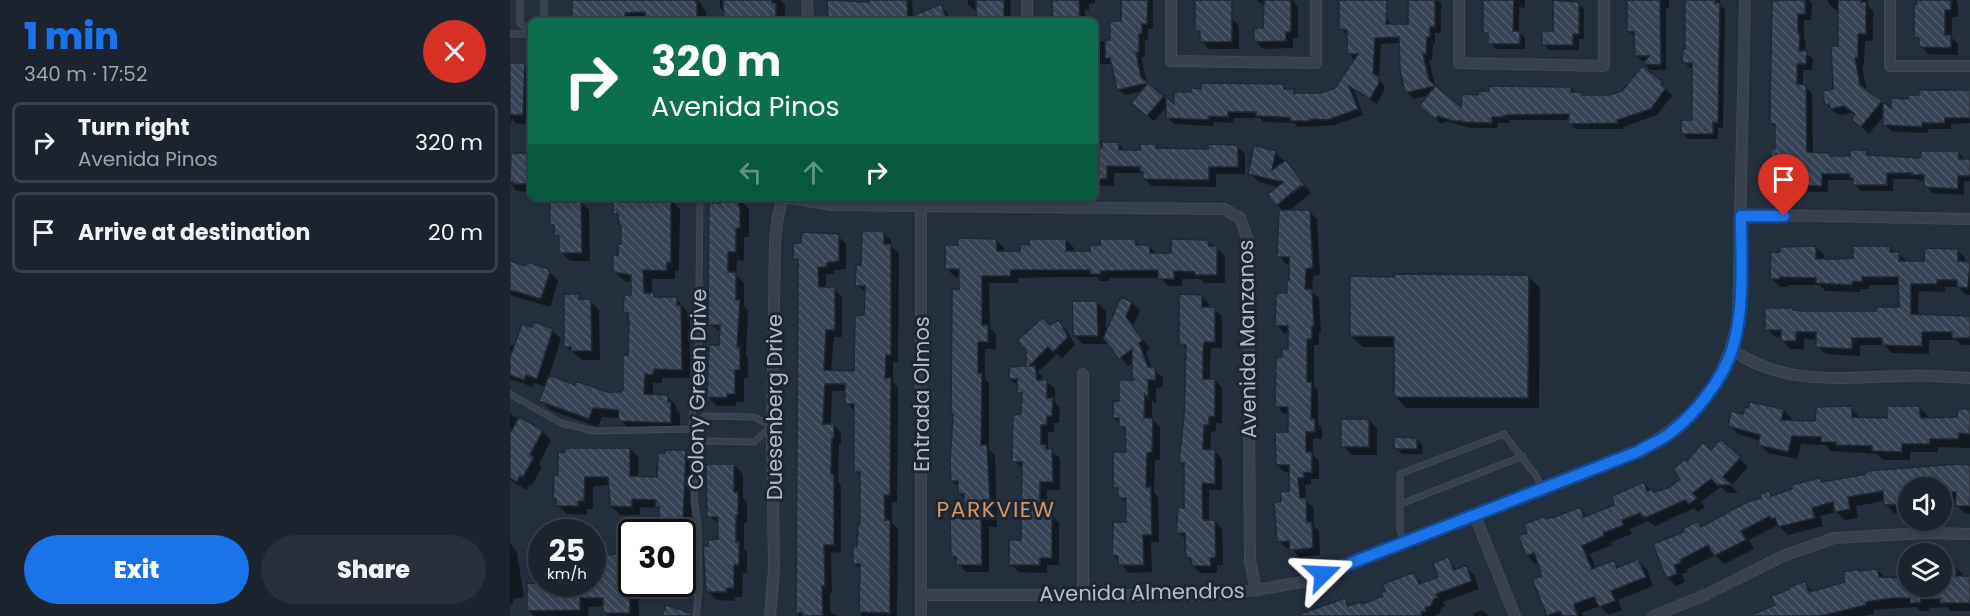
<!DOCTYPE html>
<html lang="en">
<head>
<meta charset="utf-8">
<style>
  :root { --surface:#1b232e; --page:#282f3a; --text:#f1f3f6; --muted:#a0a4aa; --line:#39404a; --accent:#1a73e8 }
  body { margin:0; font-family:Poppins,sans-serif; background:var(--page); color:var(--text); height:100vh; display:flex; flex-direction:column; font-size:22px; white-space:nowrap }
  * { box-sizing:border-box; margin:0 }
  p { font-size:20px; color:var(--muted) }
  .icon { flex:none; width:33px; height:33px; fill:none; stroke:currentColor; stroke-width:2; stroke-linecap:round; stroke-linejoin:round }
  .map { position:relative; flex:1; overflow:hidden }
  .drawer { display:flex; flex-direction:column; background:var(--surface); width:510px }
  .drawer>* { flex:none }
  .hud { position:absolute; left:18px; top:18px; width:570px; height:183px; border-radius:9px; box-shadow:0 3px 9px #0003,0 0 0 2px var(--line); background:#0b6e4f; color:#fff; overflow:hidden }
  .controls { position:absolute; left:1388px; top:477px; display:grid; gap:12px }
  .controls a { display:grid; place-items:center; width:54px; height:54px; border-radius:50%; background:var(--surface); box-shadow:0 3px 9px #0003,0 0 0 2px var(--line); font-size:30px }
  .speed { position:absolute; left:18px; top:519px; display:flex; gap:12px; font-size:30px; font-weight:700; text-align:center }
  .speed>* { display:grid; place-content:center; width:78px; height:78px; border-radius:50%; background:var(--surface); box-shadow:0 3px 9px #0003,0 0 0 2px var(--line); line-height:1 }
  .speed small { font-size:15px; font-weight:400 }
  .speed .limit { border:3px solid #111; border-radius:9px; background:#fff; color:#111 }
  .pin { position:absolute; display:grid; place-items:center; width:51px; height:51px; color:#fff; margin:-62px -26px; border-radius:50% 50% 50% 0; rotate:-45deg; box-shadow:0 0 6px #0007 }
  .pin .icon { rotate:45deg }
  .me { position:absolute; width:66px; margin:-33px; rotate:69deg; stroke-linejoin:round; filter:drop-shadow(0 0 4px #0008) }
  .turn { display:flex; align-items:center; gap:21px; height:126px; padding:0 24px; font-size:27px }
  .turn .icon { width:78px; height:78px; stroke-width:2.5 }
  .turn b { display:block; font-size:42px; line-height:51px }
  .lanes { display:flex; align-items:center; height:57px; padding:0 24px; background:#0003; justify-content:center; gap:30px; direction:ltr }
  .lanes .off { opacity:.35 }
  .round { display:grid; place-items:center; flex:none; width:63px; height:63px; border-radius:32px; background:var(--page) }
  .headline { display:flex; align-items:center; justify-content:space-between; height:102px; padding:0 24px }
  h1 { font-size:36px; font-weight:800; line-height:45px; color:var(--accent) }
  .action { display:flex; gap:12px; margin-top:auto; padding:12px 24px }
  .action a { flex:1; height:69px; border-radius:36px; background:var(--accent); color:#fff; font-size:24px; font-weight:800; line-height:69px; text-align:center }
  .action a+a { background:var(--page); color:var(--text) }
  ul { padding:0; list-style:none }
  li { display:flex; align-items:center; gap:18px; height:81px; margin:0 12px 9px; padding:0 12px; border:3px solid var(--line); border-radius:9px }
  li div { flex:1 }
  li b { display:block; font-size:22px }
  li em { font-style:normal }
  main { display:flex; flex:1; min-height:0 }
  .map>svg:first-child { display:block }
  .shadow { fill:#0007 }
  .building { fill:url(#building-back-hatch); stroke:#1f2835; stroke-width:1.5 }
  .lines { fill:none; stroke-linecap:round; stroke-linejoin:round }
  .lane-casing { stroke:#414a57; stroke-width:7 }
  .street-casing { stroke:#414a57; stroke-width:12 }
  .lane { stroke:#38414e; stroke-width:5 }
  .street { stroke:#38414e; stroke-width:10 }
  .route-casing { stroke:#114b97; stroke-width:15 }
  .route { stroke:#1a73e8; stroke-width:10 }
  .labels { text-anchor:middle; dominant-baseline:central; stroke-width:6; stroke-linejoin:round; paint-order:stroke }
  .street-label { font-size:21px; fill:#b4bcc9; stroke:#1d2633 }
  .neighbourhood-label { font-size:22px; letter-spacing:1.5px; fill:#d59563; stroke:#1d2633 }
</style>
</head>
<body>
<main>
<section class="drawer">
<div class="headline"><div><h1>1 min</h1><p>340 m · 17:52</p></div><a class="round" style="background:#d93025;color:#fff"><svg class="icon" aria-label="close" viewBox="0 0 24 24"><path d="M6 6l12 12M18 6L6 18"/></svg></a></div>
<ul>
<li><svg class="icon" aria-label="right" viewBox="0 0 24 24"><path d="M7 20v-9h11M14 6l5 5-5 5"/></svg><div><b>Turn right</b><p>Avenida Pinos</p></div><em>320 m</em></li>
<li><svg class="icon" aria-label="arrive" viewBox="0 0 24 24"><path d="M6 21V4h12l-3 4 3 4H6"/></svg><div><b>Arrive at destination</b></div><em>20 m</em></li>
</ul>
<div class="action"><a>Exit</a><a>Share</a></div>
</section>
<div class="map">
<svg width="1460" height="616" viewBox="0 0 1460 616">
  <defs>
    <pattern id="building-back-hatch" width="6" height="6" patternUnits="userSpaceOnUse" patternTransform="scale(1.5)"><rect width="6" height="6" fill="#364354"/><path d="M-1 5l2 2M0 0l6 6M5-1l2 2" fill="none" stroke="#515c6b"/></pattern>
  </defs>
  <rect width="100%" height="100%" fill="#242f3e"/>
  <path class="shadow" d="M64 0H188L196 12V21H64Z
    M210 0H270L275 5V21H216L215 13 210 8Z
    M319 0H337V3L361 4V0H402L403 17 430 6 437 12 440 21H319Z
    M458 0H499L501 2 500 21H467L468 12 458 5Z
    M544 0H585V3L579 4V10H575V21H544Z
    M613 0H643V29H638V40H635V57H631L637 83 665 107 682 93 773 86 779 91H783L786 94 811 95 826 89 846 60 838 53 837 35 831 28V0H872L876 17 882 25H900V0H927L931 3V33H925V43H923L922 60H919L925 86 953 110 969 96 1061 88 1066 94H1071L1075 97H1099L1113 92 1132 68 1152 84 1162 96 1147 115 1113 127V129H1066L1060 123V120H1000V123H988L987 128H960L935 121 932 124 917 112 920 95 903 99 897 92 890 43 871 44 869 80 874 85V90L867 104 844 90 853 115 824 125 788 127 784 123 754 122 749 118H724L723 123 704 122V126L664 124 657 117V106L644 121 629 109 633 91 615 95 608 89 601 64H585V41H601L613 23Z
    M687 0H718L721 18 729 26V49H699L692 41V35L687 30Z
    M747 0H783L788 7V38H783V48L753 49 745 41 755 30V7Z
    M980 0H1015V8L1009 7V32L1015 38V49H985L980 43V37L975 32Z
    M1044 0H1062L1074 9V39H1069V50H1039L1033 44 1044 32Z
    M1124 0H1159V8H1156V70H1140L1135 64 1137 61H1132L1126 56V37L1118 31Z
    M1175 0H1210V5L1215 10 1213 128H1208V139H1178L1173 133 1183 122 1184 68H1180L1174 62 1176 51 1177 6Z
    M1273 0H1299L1302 3 1301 20H1294V40L1296 42 1295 52 1303 59 1302 70H1293V86L1302 93 1303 154H1319L1323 158H1341L1356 151 1362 156 1411 159 1449 152 1455 160H1460V181H1454V195L1422 193 1416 186V181H1410L1408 179H1383V191H1351L1345 185 1343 180H1318V192L1278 191 1272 185V179H1269L1262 172 1266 151V128L1261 123Z
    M1318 0H1358V6L1363 11V41H1355L1354 65H1352L1357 92 1383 111 1400 100 1460 92V123L1441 124V129H1418V133L1390 132 1381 131 1375 124V114L1359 134 1344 120 1346 116 1343 113 1330 115 1324 112 1317 105 1324 90 1329 47V11L1326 10 1318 3Z
    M1411 0H1446L1448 3V17H1442V38L1448 44V55L1418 54 1411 46V42L1405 37Z
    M0 64 13 65 21 73V124H7L2 119 0 125Z
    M608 143 616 152H631L646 145 651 150 699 151 727 146 735 154V174H706V187L642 186 634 179 633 174 629 173H604V186L585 185V149H594Z
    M765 152 784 171 793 182 781 192 783 194 795 184 802 195 800 194 779 211 800 212 807 219 810 275 803 276 802 292 809 298 811 333H809V345H804V386L808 391V424L812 428V439L803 438V455L809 461V479H801V484L795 485 796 501 803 507 804 526 809 531 810 555 789 557 781 548H776L769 541 772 502 780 493V472H775L767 465 779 433 780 414H774L767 406 773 359 780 350V333H774L767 325 779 294 781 264H776L769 256 773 211 767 205 769 187 749 182 740 174Z
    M21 154V193L13 192 6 190 0 183V166Z
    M41 198H54L59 203 70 201 79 210 80 261H60L51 252V240L46 235V229L41 224Z
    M105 198 161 200 170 209 169 271H165V279H142V294L147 299H167L180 315V378H152V383H143V396H157L166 405V409L170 413V431L120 430 111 421 110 418 92 417 88 427 40 410 31 401 36 387 24 383 23 387 0 379V345L6 347 23 329 42 330 51 339 39 377 66 387 97 394H112L114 390 119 356 120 317 115 312 122 297V282L114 281 105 272 112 245 113 227 110 224V218L105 213Z
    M212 200H230L239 209V237H234V261L227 260 226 275 234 283V307L238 310 236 355 238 358V378H234V402H226V406H207L198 397 211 346V333L200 324Z
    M374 233 381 240V246L389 253 388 362H383V382L388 388 387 502H382V523L388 529 387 616H351V570L344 563 349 548 351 525V478L345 471V412L337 403V391H322L321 425H324L331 433V445H329L328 481 331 487V553L321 552 322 593H320V612L327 616H288L289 263 285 258 292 244 328 236 336 244V269L324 270V274H316V289H324L332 297V337H324L321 372 345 373 356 316V293L347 285 353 267Z
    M486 240 494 248V253H512L556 240 564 248V253H582L626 241 631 246H639L647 254H662L698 241 715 256V283H694L690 279H672V286H658L650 278H599V281H590L586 277H545L508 278V283H479L480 328 486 334V349H475V379L479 383V449L485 455 487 527H479V572H456L442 556 455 519V499L449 493V487L442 481 444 416 442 414 451 277H445L437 269 449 246Z
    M1306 247 1314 255V260H1344L1380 248 1397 261 1416 263 1447 250 1455 258V263L1460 264V295H1456L1449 287H1435V292L1409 291 1408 316 1460 317V345H1452L1446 340H1419V354L1382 353 1374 345H1350V356L1316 354 1307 346V340L1294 339V349H1280L1272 340V337H1265L1257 329 1285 312 1368 313 1390 308V285H1359V289H1350V292L1315 291 1310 285H1278V287H1270L1262 279Z
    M0 263 17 268 38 270 47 279 48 282 40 307 0 295Z
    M1018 276 1030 288 1029 408H896L885 396V347H853L841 336Z
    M69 296 74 301H80L89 310 90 360H72L56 347Z
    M691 296 699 304V309H704L712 316V348H701L700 362V380H705L712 388V423H706V431L701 432 700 451H705L712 459V490H699V521H705L712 529 713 565H707V573H690L683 565 677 557V540L667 532 676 509V468L670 463 675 416 677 350 671 344Z
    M587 302 596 311V334L622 303 630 311 623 326 640 349 636 352 642 369 653 377V387L646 388V404L642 400V419L650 427V460H645L644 492 648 497 649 542H641L642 572 618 573 604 556 618 523V505L610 497V492L605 487 617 453V433L604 417 611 402 627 381 624 362 618 366 596 340V344H573L564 335Z
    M548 322 556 329 565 345 552 358 547 354 528 372 532 376 533 382H537L545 389V402L550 408 549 423H544V432H538V449L550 458V490H537V509L549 523V565H537V573L509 572 501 565 512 541 513 469 504 461 513 415V396L509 392V387L500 379 518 368 540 327Z
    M1409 407 1418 416V420L1448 418 1460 410V448L1428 447V452H1400V460H1373L1367 454 1321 451 1315 445 1291 444 1287 459 1258 453 1250 444 1251 441 1228 434 1219 425 1234 416 1274 410 1282 419 1281 422H1306L1342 408 1350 419H1378Z
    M0 414 32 431 41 440 29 464 32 467 22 485 20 484 16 490 0 480Z
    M859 420 867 429V455H842L833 446Z
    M907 439 912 445 913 454H892L886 448Z
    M1211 441 1238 467 1221 486 1228 493H1217L1211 487 1191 502 1195 507 1188 512 1184 508 1145 526 1138 521 1120 529 1122 534 1101 542 1102 545 1080 554 1086 569 1104 562 1110 568 1128 561 1137 569 1143 586 1108 600 1112 610 1099 615 1090 606 1071 613 1073 616H1038L1024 580 1034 577 1029 562 1025 564 1017 555 1019 534 1036 520 1070 508 1078 517 1106 506 1134 484 1146 494 1161 488 1172 479 1177 463 1201 452Z
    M120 449 129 458 128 478 149 479 175 451 184 460 181 527 187 533V552L192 557V583H172V532H150L151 510 149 508 130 507V515H110L101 506 99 485 83 486V509H77V515L57 514 48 505V501L45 498V477Z
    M224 465 233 474V498L237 502V523H234V549L237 552V573H233L232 597H225V601L207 600 198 592 209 540 210 525 199 516Z
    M1460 466V514H1456L1447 506V500H1433V502H1431V488H1398V513H1384L1376 505 1375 501 1346 506 1348 518 1335 520 1327 512 1310 516 1313 526 1278 535 1268 525 1239 540 1244 549 1214 564 1205 555 1177 569 1178 572 1172 574 1175 582 1166 586 1157 577 1175 533 1188 523 1193 528 1253 499 1259 492 1263 496 1309 479 1313 483Z
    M84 528 93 537V556H107L113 562H119L122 564V584H128L129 616H98L94 612V606L79 607 78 616H24L18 610 46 584 90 583V563H82V532H33V529Z
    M28 540H32V559L28 555Z
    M0 543 7 553 14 597 3 599V603L0 604Z
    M938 559 947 570 956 567 964 575 969 589 933 602 935 606 932 607 929 614 924 616H805L835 600 841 606H853L875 597 904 574 913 584 930 578Z
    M1431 566 1446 567 1455 577 1460 578V611H1441L1437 607 1419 608V611H1411L1406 607 1364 610V614L1354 616H1254L1295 583 1304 592 1336 583 1348 570 1350 572 1368 570 1376 579H1398V586H1431Z
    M972 610 979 616H964L963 614Z"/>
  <path class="building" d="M62 0H184L187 2V21L135 20V12L115 13V21H62Z
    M213 0H262V3H266V21H214Z
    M317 0 359 2V0H397L398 18 431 4 436 17 427 21H390L395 19 318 21Z
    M466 0H494V21H466Z
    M542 0H569L570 21H543Z
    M611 0H638L637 24H632V34H629V52H626L631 77 654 96 637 116 621 103 638 83 607 90 600 58H595V40H600V21H611Z
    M685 0H722V42H690V31L685 30Z
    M754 0H781V32H776V41L744 42V28H753Z
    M829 0H877L876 24H898V0H925V27H920V37H917L916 54H913L919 80 951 107 952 94 968 95V91H979V86L1061 87V92H1072V95H1099L1112 91 1132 66 1153 82 1151 84 1156 88 1141 109 1107 120 1108 123 1058 124 1059 114 994 115V117H982V123L952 122V121H943L928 116 925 119 909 106 925 86 895 93 890 70 889 37 865 38 863 73 869 77V83L860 99 839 86 848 109 817 120 800 119V121H780V118L771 117 746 116V112H718V117L699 116V120L656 118V97L664 104V92H681V88L691 89V83L774 84V89H784V93H811L825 88 848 54H837V30L829 29Z
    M973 0H1004L1003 31H1010V44H978V33H973Z
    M1043 0 1069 2V34H1063V45H1032V31H1043Z
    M1117 0H1150L1151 65 1133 64 1139 56H1125L1124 32 1117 31Z
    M1175 0H1205V3H1210L1208 123 1203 122V134H1171V120H1182V63H1172L1173 49H1175Z
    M1271 0H1295V14H1288V33L1290 34 1289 51H1297L1296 64H1287V84L1296 85 1297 152 1320 153V156H1340V150H1357V155L1410 158 1411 151H1449V159H1460V176H1448V189L1414 187V175H1402V173H1377V185H1343V178H1340L1339 174H1312V186L1270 185V173H1261V149H1265V124H1260V109L1262 2Z
    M1328 0H1351V2H1356V34H1348V58H1345L1350 85 1372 101 1351 127 1342 120 1345 114 1334 106 1321 109 1319 104 1315 105 1312 91 1323 89 1321 46H1328Z
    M1407 0H1441V10H1435V35H1441V48L1409 47V38L1404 37V4H1407Z
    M0 63H15L13 115H0Z
    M1409 90H1460V118H1435V123H1412V127L1373 125V102L1381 108V98L1398 99V95H1409Z
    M592 142H609V150H630V144H647L646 148 698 149V144L728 145V167H699V180H686L633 179V172H630V167L597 166V179H585V148H592Z
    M744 145 766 151 762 170 776 160 796 187 790 186 766 206 759 197V193L773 182 738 174Z
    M1 153H21V184H3V182H0Z
    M40 198 71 200 72 253H49V236L44 235V225H40Z
    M103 198 161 199V263H157V271L133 270 134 293H144V297H167V305H171L172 370 144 369 143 375 135 374 134 394 158 395V402H161V423L109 421 108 410 83 408 79 419 29 401 39 375 65 385 66 381 97 392H111L113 390V355H118L119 324 118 313H113L114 295H121V275L103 272V255H108V244H111V225H109L108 214H103Z
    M210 199H228V206H230V228H226V252H218V272H226V300H230L227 347H230V370H225V394H217V398L197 397 199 345H209L210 325H198L199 203H210Z
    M769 210H800L803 268 796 269 795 289H802L804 326H802V339H797V382H802L801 419H805V432H796V452H802V473L794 472V478H788L790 498H796L797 522H802L803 548 780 550 779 541 767 542 764 502 771 501 770 492 779 491V465H766L765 432H778V407H765L766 357H772V349H778V326H765L766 293H777V280H779V257H767Z
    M352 231H374V244H381V355H376L375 378H381L380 495H374L375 520H380V613L349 612 350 564H343V546H347L348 524H350V472H344V404H335V384H315L313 424H324V438H322L321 474H323L324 478V545H314L315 586H312L313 616H292V613H286L288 290V259H283V243H291L292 232 329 234V261L317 263V267H308L309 287H325V330H316L314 370 344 371 345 315H354L355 286H345L346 265H351Z
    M448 238 486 239 487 251H510V244L519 245V239H556V251H580V245H590V239H626V245H640V253H661V239L698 240 699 246H707V275H685V272L664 271V279H648V270L591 271V274H580V270H501L500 276H472V325H478V342H468V373H472L471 445H477L480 505V519H471L472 565H446V557H441L440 518H454V494H448V481H441L440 462 443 414H441L442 289H449V269H435V245H448Z
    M1306 246V259H1330L1343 258V246H1381L1380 252H1389V261H1414L1415 248 1448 249V261L1460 262 1458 288 1447 287V280H1427V284H1401V314L1460 316V338H1442V332H1412V346H1396L1372 345V338H1342V349L1306 347V332H1286V341H1271V330H1255V308H1283V310L1293 311H1366V307H1389L1388 277H1352V282L1343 281 1342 285 1306 283V278L1270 277V279H1260L1261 252H1270V247Z
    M0 261 16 266 17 262 39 269 38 271 40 272 31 299 0 290Z
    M884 274 1019 275 1018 398 884 397V337L840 336V276L884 277Z
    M54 294H70L69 299H81L82 351H61V347H54Z
    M669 294 692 295V307H705V342H694L693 354V379H705V416L699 417V425H694L693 449 705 450V484L692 483 693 520H705L706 558H700L701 566H682L681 558H676L675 533H666L668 507 674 508V463H669L674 415 676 345H669Z
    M611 297 622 302 616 317 633 340 629 343 638 367H645L646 380H638V398L635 394 634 418H643L642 452 637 453 636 487H641L642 535H633L634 565H608V556H602L603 522H616V498H608V488H603V452H616L615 427H609V418H603V401H609V380H624L622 377V349L609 359 593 338Z
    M562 301H587L588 336H563Z
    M533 317 540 325 549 320 558 337 543 352 538 347 519 366H525L527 380H537V398H543L542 416H537V425H531V444L536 445V449H542L543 482H530V506H536V514H542V558H530V565H499V540H511L512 462H502L503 415 511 414 512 393H507V379H499V367L516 366V350L507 341Z
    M24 322 43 329 27 379 16 375 14 380 0 375V357L12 324 22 327Z
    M1240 402 1274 409 1271 420 1305 421 1306 407 1342 406V417L1377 418V406H1409L1411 418 1447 417 1448 409H1460V434L1449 433V439H1420V444H1392V452L1362 451V446L1326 445V442H1311V437L1282 436 1278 452 1248 445 1250 435 1218 426 1221 411 1233 414 1235 407 1238 408Z
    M9 417 33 430 20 455 24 457 13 477 10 476 7 482 0 478V433Z
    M831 419H859V447H831Z
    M884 437 907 438V449H884Z
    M1211 439 1231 457 1213 477 1223 485H1207L1201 479 1183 493 1187 498 1179 504 1175 500 1135 518V516L1132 517 1130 513 1112 520 1114 525 1093 533 1094 536 1072 546 1082 569 1104 560 1107 568 1128 559 1136 577 1101 591 1105 601 1089 607 1084 597 1064 604 1068 616H1052L1050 611 1037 616 1022 579 1032 576 1024 553 1016 556 1008 536 1017 533 1014 524 1035 516 1036 519 1041 517 1042 518 1070 507 1074 517 1104 505 1102 496 1134 482 1137 491 1143 489 1144 492 1160 487 1170 479 1163 469 1175 459 1177 461 1193 442 1201 450Z
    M55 448H120V476L147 477 148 453H155V450H176L173 522H179V532H149V507H145L146 500 122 499V507L100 506 98 477H75L74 501H68V506H46V499H43L44 475H48V452H55Z
    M196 464H224V492H228V515H226V542L229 541V565H224V588H217V592H196L193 546H198V540L208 539V517H197Z
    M1447 464 1460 465V506H1445L1446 492H1432V488H1398V504L1374 505 1373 491 1338 497 1340 509 1325 512 1323 502 1302 508 1305 518 1268 527 1265 518 1261 519 1260 516 1231 531 1236 540 1204 556 1198 545 1170 560 1171 563 1164 565 1167 574 1156 578 1143 544 1174 532 1172 529 1188 521 1191 527 1237 502 1251 498 1250 494 1259 491 1261 496 1282 489 1281 485 1310 478 1311 482 1335 478 1356 474V471Z
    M172 546H183L184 575H172Z
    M108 554V560H119L120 613H93V598H70V610L17 611V583L88 584 89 555Z
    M938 557 944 570 956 565 962 581 926 594 928 598 924 599 921 606 915 608 916 611 911 613 912 616H791L790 614 835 598 838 606 851 602 852 604 873 596 871 592 875 591 873 584 904 572 909 584 928 577 923 563Z
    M1431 565H1446V576H1460V603H1430V599H1411V603H1400V598H1383L1356 602V605L1311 616H1239L1265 605 1261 596 1280 589V587L1295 581 1299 592 1335 582 1333 572 1349 569V571L1368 569 1369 577 1398 578V586H1431Z
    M156 605 181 613V616H152Z"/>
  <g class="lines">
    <g class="lane-casing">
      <path id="lane" d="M10 0V23L21 33
        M34 21V0
        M0 34H21
        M0 394 51 423 84 431 182 429 195 441 244 442 262 426 244 417 194 416 182 429
        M891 504 1013 456
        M894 542 890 530V474L994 434 1027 477 1032 489
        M186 616 189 589 188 524 184 501 185 451 182 429 183 408 188 386 190 198"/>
    </g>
    <g class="street-casing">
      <path id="street" d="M297 0 298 21
        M517 0V21
        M661 0V61L806 63V0
        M949 0V63L1094 66V0
        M1380 0V66H1460
        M280 198 321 205 714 209 730 218 738 240 740 561 746 590
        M1231 216 1251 215 1460 219
        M1222 350C1276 387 1334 377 1396 376 1417 375 1439 377 1460 378
        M573 374V594
        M965 516 1005 616
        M411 595H699L746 590 793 582 1127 452C1185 418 1214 387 1228 320L1235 0
        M260 616 264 569 262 426 265 240 268 216 273 198
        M411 616V208
        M1143 616 1195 595 1273 556 1324 538 1416 533 1460 534"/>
    </g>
    <use href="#lane" class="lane"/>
    <use href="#street" class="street"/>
  </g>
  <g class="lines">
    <g class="route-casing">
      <path id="route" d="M813 574 1127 452C1137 446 1149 441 1159 434 1186 413 1211 382 1222 350 1235 308 1231 259 1231 216H1274"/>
    </g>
    <use href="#route" class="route"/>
  </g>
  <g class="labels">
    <g class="street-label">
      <text transform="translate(737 339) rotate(-91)">Avenida Manzanos</text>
      <text transform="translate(187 389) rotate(-89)">Colony Green Drive</text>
      <text transform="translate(411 394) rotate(-90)">Entrada Olmos</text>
      <text transform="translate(264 407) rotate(-90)">Duesenberg Drive</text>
      <text transform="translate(632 592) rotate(-1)">Avenida Almendros</text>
    </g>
    <g class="neighbourhood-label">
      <text x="486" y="509">PARKVIEW</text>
    </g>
  </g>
</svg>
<div class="controls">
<a><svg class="icon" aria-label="sound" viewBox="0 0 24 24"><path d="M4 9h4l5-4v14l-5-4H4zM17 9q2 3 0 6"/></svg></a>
<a><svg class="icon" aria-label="layers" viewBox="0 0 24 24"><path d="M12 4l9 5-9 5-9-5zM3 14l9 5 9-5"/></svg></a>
</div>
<div class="speed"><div>25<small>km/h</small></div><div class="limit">30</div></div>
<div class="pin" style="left:1274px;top:216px;background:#d93025"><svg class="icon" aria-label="arrive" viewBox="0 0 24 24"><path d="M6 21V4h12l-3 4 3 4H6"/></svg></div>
<svg class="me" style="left:813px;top:574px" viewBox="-20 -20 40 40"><path d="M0-17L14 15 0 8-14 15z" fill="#1a73e8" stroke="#fff" stroke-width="4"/></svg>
<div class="hud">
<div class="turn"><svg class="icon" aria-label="right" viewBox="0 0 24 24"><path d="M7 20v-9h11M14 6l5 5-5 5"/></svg><div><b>320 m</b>Avenida Pinos</div></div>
<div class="lanes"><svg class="icon off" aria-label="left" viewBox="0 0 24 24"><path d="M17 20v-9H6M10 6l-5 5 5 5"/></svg><svg class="icon off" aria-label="ahead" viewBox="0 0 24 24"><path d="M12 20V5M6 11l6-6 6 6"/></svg><svg class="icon" aria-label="right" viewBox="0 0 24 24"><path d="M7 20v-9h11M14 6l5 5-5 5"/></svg></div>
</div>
</div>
</main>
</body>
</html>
